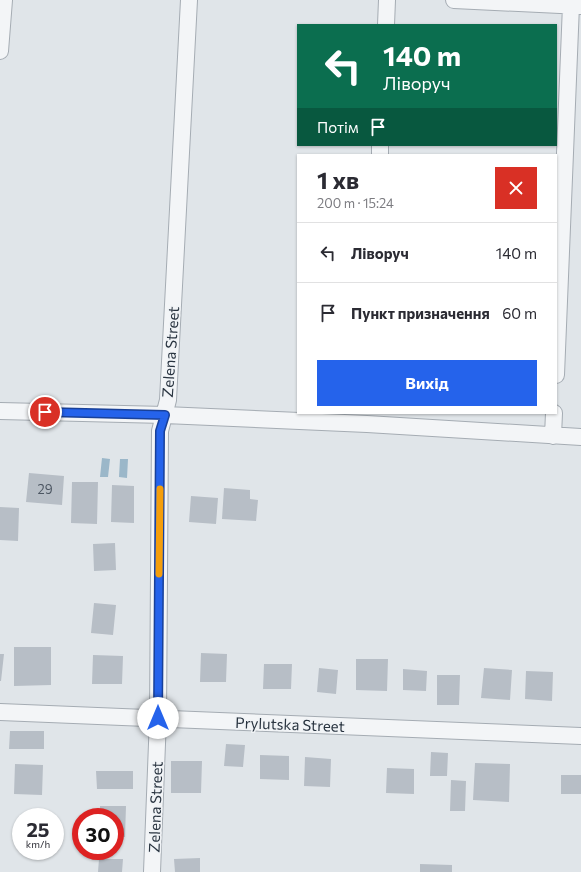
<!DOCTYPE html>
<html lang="uk">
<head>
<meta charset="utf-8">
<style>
  :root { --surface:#fff; --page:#f2f2f3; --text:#2b2b33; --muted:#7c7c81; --line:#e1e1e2; --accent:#2563eb }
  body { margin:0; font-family:Commissioner,sans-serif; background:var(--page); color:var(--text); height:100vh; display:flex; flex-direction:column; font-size:15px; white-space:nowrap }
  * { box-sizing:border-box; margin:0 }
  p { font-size:13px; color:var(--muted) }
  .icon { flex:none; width:22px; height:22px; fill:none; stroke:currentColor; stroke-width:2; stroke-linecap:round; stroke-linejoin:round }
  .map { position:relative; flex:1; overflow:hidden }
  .panel { position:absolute; left:297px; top:154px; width:260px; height:260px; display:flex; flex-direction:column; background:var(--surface); border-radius:0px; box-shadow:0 1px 3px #0004 }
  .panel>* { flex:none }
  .guide { position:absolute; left:297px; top:24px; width:260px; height:122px; border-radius:0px; box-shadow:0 1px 3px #0004; background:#0b6e4f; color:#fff; overflow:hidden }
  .speed { position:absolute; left:12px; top:808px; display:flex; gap:8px; font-size:20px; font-weight:700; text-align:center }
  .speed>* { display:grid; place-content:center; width:52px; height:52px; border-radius:50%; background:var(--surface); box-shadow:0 1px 3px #0004; line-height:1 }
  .speed small { font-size:10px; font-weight:400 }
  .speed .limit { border:6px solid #d22; background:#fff; color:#111 }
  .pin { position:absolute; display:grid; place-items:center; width:34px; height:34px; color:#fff; margin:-17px; border:2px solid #fff; border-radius:50%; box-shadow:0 1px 4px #0007 }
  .me { position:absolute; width:44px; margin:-22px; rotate:0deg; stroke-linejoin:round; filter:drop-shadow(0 0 3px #0008) }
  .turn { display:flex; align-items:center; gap:14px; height:84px; padding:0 20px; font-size:18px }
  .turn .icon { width:52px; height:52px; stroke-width:2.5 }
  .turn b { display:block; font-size:28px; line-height:34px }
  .then { display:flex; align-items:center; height:38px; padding:0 20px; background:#0003; gap:8px; font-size:15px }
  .round { display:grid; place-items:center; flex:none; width:42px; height:42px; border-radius:0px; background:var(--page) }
  .head { display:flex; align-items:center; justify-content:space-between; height:68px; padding:0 20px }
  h1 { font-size:24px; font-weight:700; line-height:30px }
  .action { display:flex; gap:8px; margin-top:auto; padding:8px 20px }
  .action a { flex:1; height:46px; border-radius:0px; background:var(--accent); color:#fff; font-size:16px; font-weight:700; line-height:46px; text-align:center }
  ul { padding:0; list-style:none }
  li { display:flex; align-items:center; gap:12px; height:60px; padding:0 20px; border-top:1px solid var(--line) }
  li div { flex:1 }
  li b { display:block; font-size:15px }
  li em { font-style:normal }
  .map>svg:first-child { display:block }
  .water { fill:#9bb7c9 }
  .building { fill:#b7bec6 }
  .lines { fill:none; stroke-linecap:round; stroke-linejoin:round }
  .minor-casing { stroke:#a5acb3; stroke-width:18 }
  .minor { stroke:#f3f5f7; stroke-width:16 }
  .route-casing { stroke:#184099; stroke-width:10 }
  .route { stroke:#2563eb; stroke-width:7 }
  .slow { stroke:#f59e0b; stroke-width:7 }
  .labels { text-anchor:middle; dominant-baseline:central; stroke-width:3; stroke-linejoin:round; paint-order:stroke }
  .number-label { font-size:13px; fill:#4c5662 }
  .street-label { font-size:15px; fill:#293440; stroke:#f0f3f6 }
</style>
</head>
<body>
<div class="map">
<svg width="581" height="872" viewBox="0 0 581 872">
  <rect width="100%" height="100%" fill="#e0e5e9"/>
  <path class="water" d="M102 458 110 459 108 477H100Z
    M120 459H128L127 478 119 477Z"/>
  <path class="building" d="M29 473 64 476 62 505 26 502Z
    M72 482H98L97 524 71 523Z
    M112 485 134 486V523L111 522Z
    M224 488 250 490V499L258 500 256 521 222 519Z
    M191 496 218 498 216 524 189 522Z
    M0 507 19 508 18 541 0 540Z
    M115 543 116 570 94 571 93 544Z
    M94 603 116 605 113 635 91 633Z
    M14 647H51V685L14 686Z
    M201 653 227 654 226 682H200Z
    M0 654H4L1 681H0Z
    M93 655 123 656 122 684H92Z
    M356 659H388L387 691 356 690Z
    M264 664H292L291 689H263Z
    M319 668 338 670 336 694 317 692Z
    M484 668 512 670 510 700 481 698Z
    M403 669 427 671 426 691 403 690Z
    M526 671 553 672 552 701 525 699Z
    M437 675H460L459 705H437Z
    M10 731H44V749H9Z
    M226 744 245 745 243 767 224 766Z
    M431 752 448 753 447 776H430Z
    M260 755 289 756V780L260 779Z
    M305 757 331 759 330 787 304 786Z
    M171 761H202L201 793H171Z
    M475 763 510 764 509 802 473 800Z
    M15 764 43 765 42 795 14 794Z
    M387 768 414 769V794L386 793Z
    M96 771H133V789H97Z
    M561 775H581V794H561Z
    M451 780 466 781 465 811H450Z
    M100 806H126L125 837H115V817H100Z
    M200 858V872H175L174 859Z
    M99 859H123L122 872H98Z
    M420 864 452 865V872H420Z"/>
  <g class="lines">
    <g class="minor-casing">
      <path id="minor" d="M454 0 581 6
        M386 25 387 0
        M0 51 4 0
        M380 155V145
        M556 375 571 5
        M0 411 165 415 367 424 581 437
        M553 436 554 413
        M0 712 581 736
        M152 872 158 718 160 431 168 400 189 0"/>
    </g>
    <use href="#minor" class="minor"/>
  </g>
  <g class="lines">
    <g class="route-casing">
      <path id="route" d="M45 412 165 415 160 431 158 718"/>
    </g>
    <use href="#route" class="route"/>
    <path class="slow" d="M159 574 160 489"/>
  </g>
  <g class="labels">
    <g class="number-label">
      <text x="45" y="489">29</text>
    </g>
    <g class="street-label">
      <text transform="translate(170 352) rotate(-86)">Zelena Street</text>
      <text transform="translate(290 724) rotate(2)">Prylutska Street</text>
      <text transform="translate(155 807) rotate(-88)">Zelena Street</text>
    </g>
  </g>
</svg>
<div class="speed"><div>25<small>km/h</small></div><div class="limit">30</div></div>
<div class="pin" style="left:45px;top:412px;background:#d93025"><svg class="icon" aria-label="arrive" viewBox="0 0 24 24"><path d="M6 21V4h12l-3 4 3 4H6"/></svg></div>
<svg class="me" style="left:158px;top:718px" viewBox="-20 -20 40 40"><circle r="19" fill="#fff"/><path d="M0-13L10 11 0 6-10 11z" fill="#2563eb"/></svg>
<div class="guide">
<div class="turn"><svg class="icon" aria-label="left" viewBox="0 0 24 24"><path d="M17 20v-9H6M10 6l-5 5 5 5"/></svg><div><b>140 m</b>Ліворуч</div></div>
<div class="then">Потім<svg class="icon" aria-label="arrive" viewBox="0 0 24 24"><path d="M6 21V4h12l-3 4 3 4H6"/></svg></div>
</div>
<section class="panel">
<div class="head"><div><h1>1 хв</h1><p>200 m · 15:24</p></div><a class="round" style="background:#d93025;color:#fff"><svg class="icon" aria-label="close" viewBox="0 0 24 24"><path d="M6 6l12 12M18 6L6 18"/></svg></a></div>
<ul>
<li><svg class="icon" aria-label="left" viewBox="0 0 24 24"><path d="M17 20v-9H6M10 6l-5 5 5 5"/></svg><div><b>Ліворуч</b></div><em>140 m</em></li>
<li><svg class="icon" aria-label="arrive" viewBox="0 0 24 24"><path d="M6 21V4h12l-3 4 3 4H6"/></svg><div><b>Пункт призначення</b></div><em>60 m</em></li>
</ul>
<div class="action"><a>Вихід</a></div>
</section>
</div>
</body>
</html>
